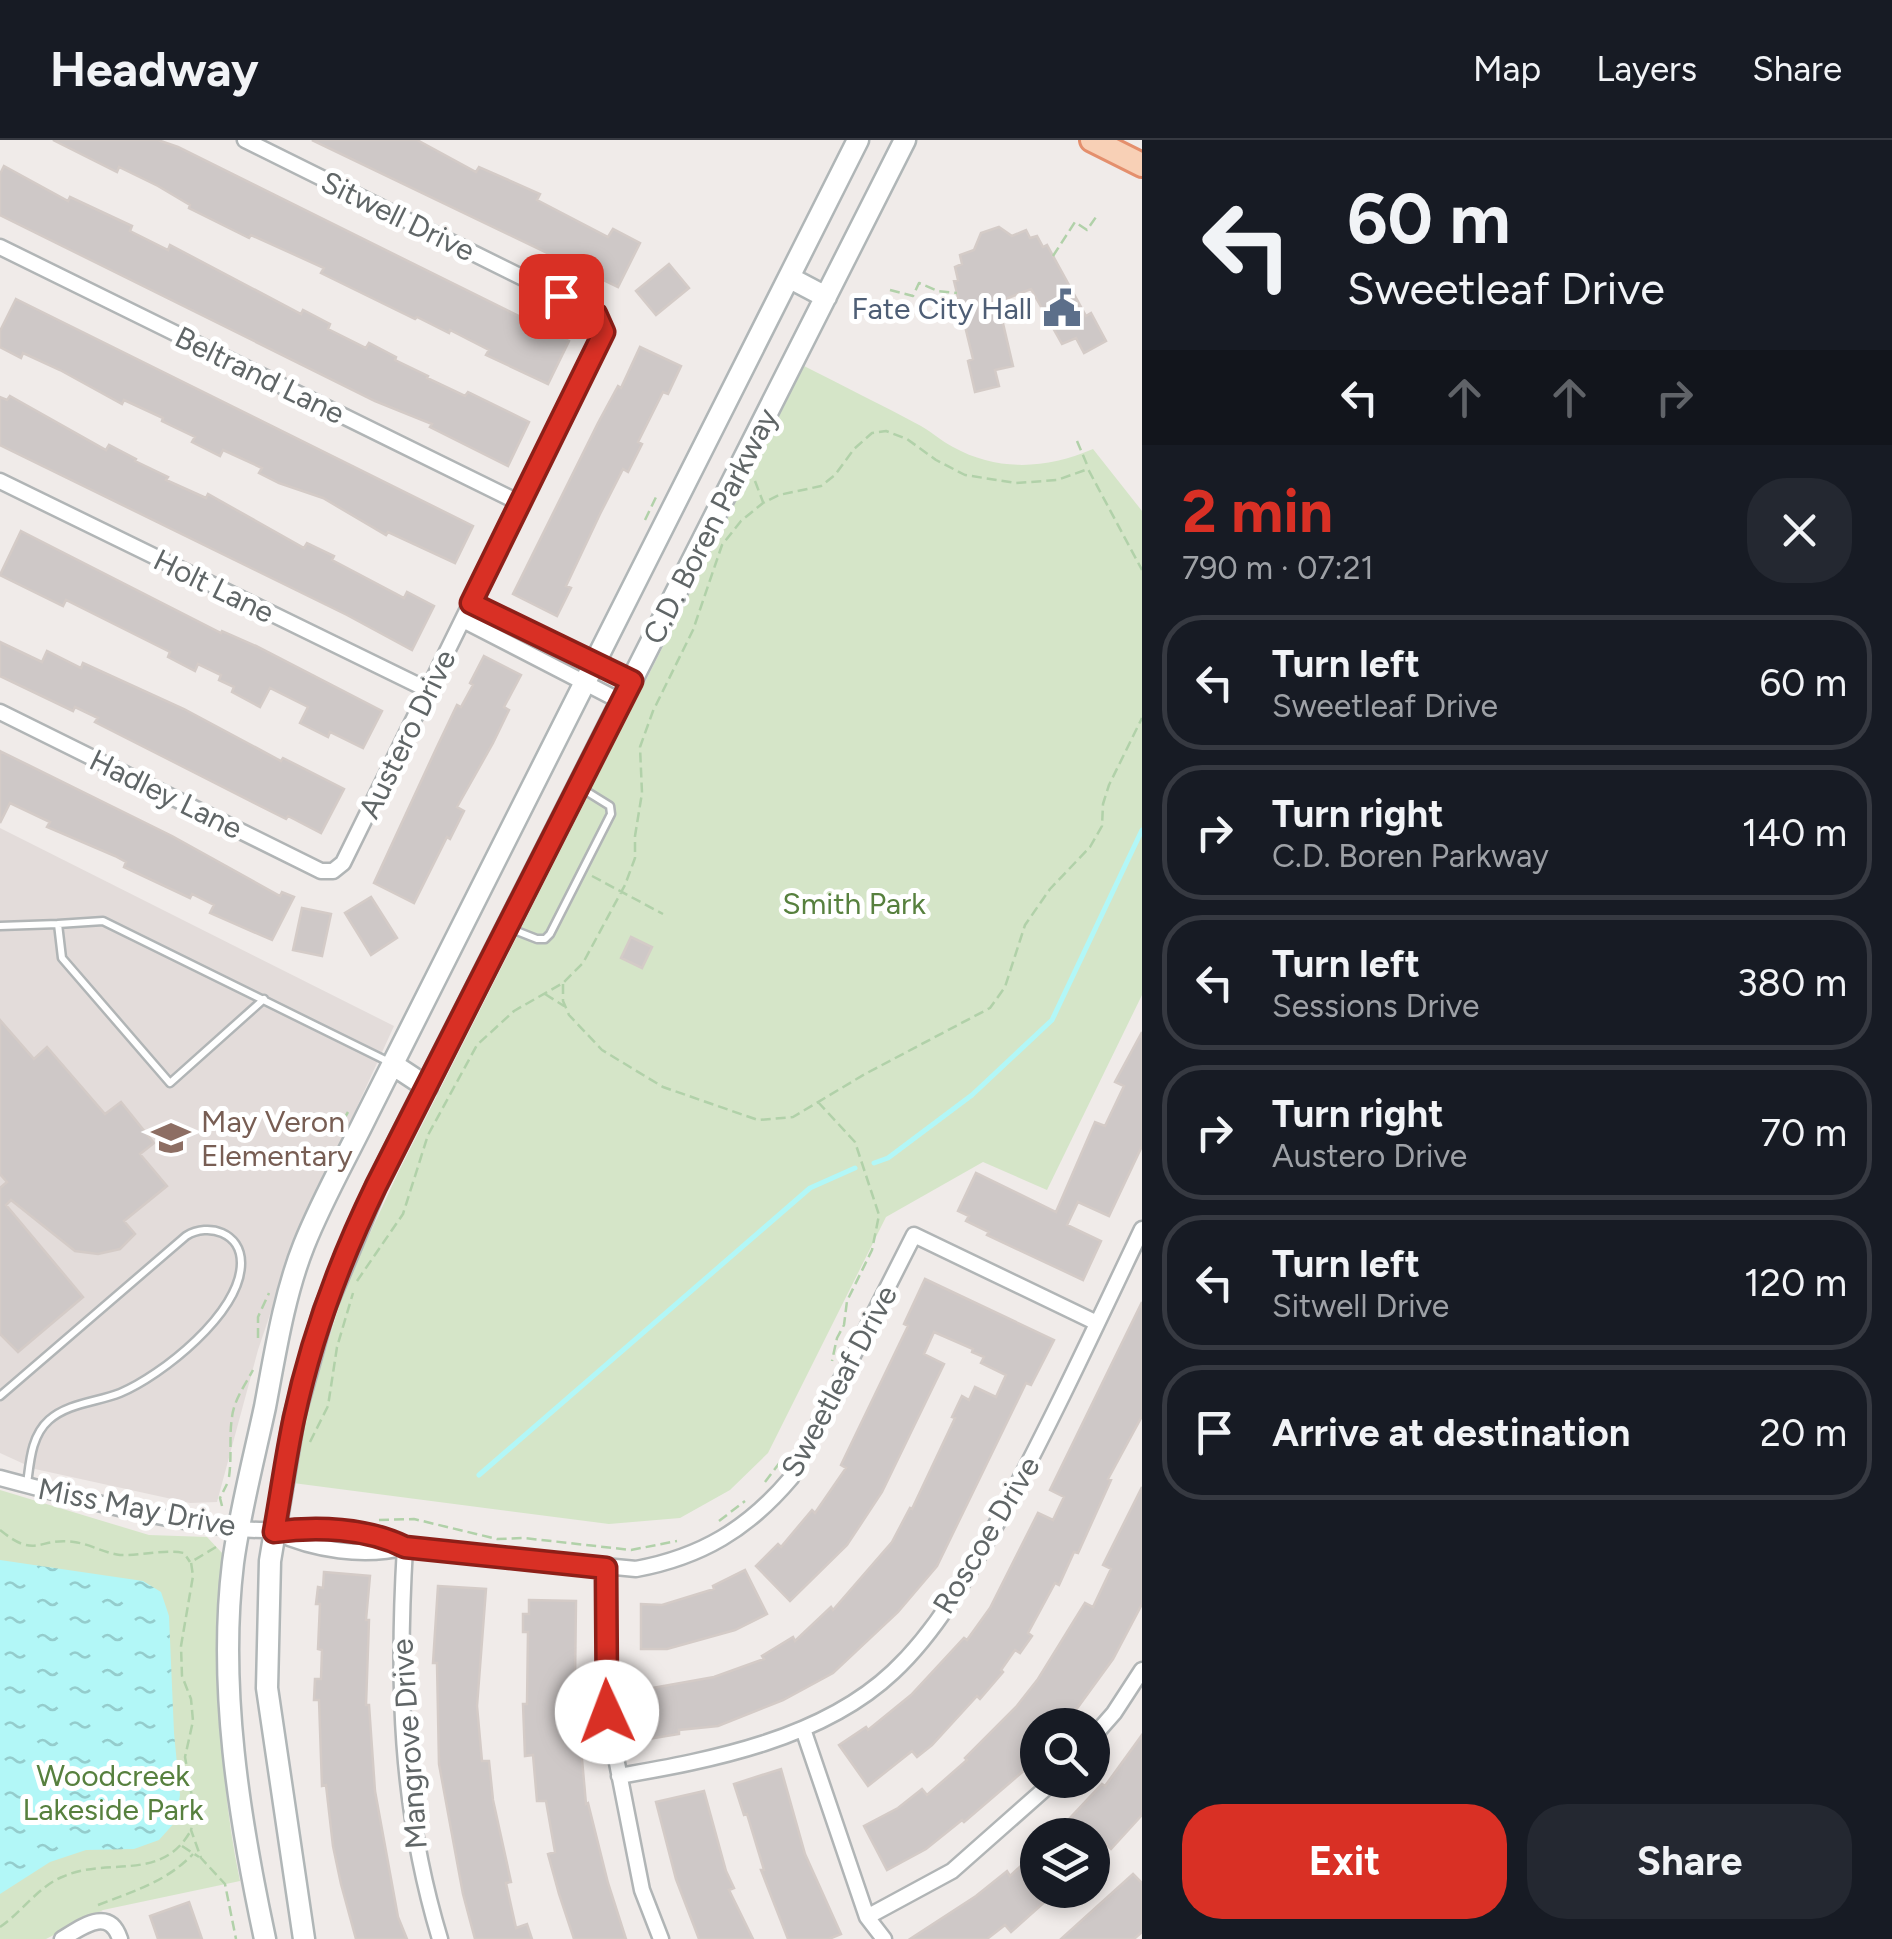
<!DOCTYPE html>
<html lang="en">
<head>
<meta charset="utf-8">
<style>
  :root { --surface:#171b24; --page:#242831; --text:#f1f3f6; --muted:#9ea1a6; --line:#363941; --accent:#d93025 }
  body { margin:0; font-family:Figtree,sans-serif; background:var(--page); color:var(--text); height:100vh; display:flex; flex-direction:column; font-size:38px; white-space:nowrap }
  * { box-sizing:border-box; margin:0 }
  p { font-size:32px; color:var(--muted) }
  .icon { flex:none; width:55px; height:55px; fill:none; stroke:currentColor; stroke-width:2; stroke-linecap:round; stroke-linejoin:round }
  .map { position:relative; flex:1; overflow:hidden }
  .drawer { display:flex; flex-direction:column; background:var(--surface); width:750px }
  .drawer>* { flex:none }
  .banner { background:#171b24; color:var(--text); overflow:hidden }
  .tools { position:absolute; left:1020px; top:1568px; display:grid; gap:20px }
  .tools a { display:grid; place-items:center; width:90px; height:90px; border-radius:50%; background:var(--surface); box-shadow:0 5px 15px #0003; font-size:50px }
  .pin { position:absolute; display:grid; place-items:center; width:85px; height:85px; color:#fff; margin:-42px; border-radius:20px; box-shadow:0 5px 15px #0006 }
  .me { position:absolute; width:110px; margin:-55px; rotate:358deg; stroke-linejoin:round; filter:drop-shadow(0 0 8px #0008) }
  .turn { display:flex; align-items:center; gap:35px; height:210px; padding:0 40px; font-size:45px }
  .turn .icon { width:130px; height:130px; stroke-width:2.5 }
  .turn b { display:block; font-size:70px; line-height:85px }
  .lanes { display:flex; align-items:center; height:95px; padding:0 40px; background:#0003; justify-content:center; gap:50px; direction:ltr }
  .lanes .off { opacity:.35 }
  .round { display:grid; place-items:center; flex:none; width:105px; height:105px; border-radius:40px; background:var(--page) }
  .overview { display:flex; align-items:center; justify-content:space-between; height:170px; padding:0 40px }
  h1 { font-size:60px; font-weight:700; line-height:75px; color:var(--accent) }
  .button { display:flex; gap:20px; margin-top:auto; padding:20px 40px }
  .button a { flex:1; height:115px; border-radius:40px; background:var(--accent); color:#fff; font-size:40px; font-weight:700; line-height:115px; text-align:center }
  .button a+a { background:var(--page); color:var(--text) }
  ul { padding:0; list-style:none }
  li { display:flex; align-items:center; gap:30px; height:135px; margin:0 20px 15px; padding:0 20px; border:5px solid var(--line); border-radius:40px }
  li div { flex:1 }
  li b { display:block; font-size:38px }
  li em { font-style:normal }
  header { display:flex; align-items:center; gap:60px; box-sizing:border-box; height:140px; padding:0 50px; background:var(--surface); border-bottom:2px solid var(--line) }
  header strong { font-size:48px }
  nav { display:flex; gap:55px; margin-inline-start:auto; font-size:35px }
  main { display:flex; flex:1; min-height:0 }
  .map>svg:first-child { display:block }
  .education { fill:#e3dcda }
  .park { fill:#d5e5c8 }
  .water { fill:url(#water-ripples) }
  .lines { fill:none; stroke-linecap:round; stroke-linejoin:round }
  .stream { stroke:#b2f7f7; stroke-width:5 }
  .building { fill:#cec8c7; stroke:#d4cbc7; stroke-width:2.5 }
  .lane-casing { stroke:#b1b5b6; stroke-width:11 }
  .street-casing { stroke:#b1b5b6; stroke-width:19 }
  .secondary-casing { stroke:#b0b6b7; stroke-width:25 }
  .primary-casing { stroke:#e48f6d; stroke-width:28 }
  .path { stroke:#b1d1a9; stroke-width:2.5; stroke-dasharray:10 5; stroke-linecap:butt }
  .lane { stroke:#fff; stroke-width:6 }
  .street { stroke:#fff; stroke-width:14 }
  .secondary { stroke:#fff; stroke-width:20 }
  .primary { stroke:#f8d0b6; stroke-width:22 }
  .route-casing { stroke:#8d1f18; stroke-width:25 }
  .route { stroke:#d93025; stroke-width:18 }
  .labels { text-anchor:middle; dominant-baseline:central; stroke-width:10; stroke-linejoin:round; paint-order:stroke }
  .street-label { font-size:30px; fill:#606667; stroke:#fff }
  .service-label { font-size:30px; fill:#4e5e75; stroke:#fff; text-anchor:end }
  .park-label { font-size:30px; fill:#57803e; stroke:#fff }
  .education-label { font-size:30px; fill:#785e54; stroke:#fff; text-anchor:start }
</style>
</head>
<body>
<header>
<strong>Headway</strong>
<nav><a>Map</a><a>Layers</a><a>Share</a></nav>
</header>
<main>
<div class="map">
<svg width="1142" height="1799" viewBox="0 0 1142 1799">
  <defs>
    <pattern id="water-ripples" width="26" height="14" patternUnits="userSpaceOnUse" patternTransform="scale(2.5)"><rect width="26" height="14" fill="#b2f7f7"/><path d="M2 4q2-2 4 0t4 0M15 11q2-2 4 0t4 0" fill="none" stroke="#94cccc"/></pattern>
  </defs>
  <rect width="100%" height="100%" fill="#f0ebe9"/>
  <path class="education" d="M0 688 394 886 292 1109 258 1210 217 1362 190 1363 35 1329 0 1313Z"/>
  <path class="park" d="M804 226C843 246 882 265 921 286 932 292 941 301 953 307 998 332 1047 329 1093 309L1142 371V855L1047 1050 983 1022 886 1077 768 1313 730 1350 680 1378 609 1384 293 1343 308 1269 344 1149 398 1033Z
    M0 1350 149 1395 207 1397 223 1414C218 1523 217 1633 240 1741L103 1770 46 1799H0Z"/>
  <path class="water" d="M0 1420 143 1441 161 1452 169 1476 174 1593 180 1655 176 1681 159 1700 134 1709 86 1710 50 1722 0 1754Z"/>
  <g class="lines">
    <path class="stream" d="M874 1023 888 1018 972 955 1052 880 1142 690
      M479 1335 810 1048 855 1028"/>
  </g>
  <path class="building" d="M53 0H158L178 7 569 201 548 244 486 215 489 210 450 190 449 193 417 177 415 179 321 133 324 128 251 95 249 98 189 68 190 65 158 46 119 27 117 32Z
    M312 0H417L476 32 479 27 540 54 537 60 608 97 613 89 640 103 618 147Z
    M4 26 68 61 70 57 132 86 130 91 168 110 170 105 301 174 303 170 330 184 328 189 366 208 369 203 396 217 395 220 428 236 427 238 465 256 468 252 529 282 508 326 430 287 432 284 375 261 0 75V34Z
    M999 87 1012 96 1026 90 1030 98 1037 96 1043 107 1047 105 1086 176 1091 173 1106 201 1084 213 1076 198 1062 204 1031 149 998 162 1013 226 995 230 999 246 975 252 968 221 973 219 954 141 958 140 955 127 962 124 960 115 974 110 981 93Z
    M669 124 689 148 656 175 636 151Z
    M16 159 473 386 455 423 388 392 386 395 323 358 279 343 259 333 262 328 223 310 220 316 192 302 195 297 162 281 163 278 124 260 122 264 60 230 23 213 21 218 0 207V191Z
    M640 207 681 226 668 254 663 252 638 302 642 304 628 332 623 329 600 374 566 446 571 448 557 476 513 454 598 283 618 246 621 248Z
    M10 256 106 310 109 305 136 319 135 321 168 337 166 340 206 358 208 354 304 408 307 403 334 416 332 420 404 458 407 452 434 466 412 510 347 475 0 305V257L7 260Z
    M21 391 221 493 222 491 256 506 382 571 363 608 330 592 328 597 300 583 308 567 270 548 260 567 232 552 234 547 219 540 221 535 198 524 195 531 168 517 170 512 66 460 63 466 0 435Z
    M0 502 42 522 47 511 81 528 83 523 184 569 281 621 283 618 344 649 321 693 288 676 286 679 95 582 98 578 75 567 73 571 0 536Z
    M484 516 521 535 504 567 509 570 493 603 457 667 464 671 450 699 447 697 414 763 374 743 436 609 457 565 461 567 473 545 470 543Z
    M0 611 172 696 280 756 282 752 294 757 272 800 210 773 214 765 192 754 190 758 124 727 126 722 115 716 47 687 50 682 10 663 0 683Z
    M371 757 397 798 371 815 345 773Z
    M302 768 331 774 322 816 293 810Z
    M631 797 652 807 642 828 621 818Z
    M0 880 34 919 47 907 105 974 121 962 154 1003 140 1014 167 1046 124 1081 135 1094 120 1109 98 1114 75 1111 11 1060 6 1065 83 1157 18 1212 0 1194V1048L7 1042 0 1034Z
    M1142 892V1006L1109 1076 1078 1062 1067 1085 1101 1101 1083 1140 987 1095 989 1092 966 1081 969 1076 958 1071 976 1033 1056 1072 1095 982 1105 986 1124 946 1115 942Z
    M925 1139 1054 1200 1031 1245 1026 1243 937 1426 898 1472 833 1533 783 1560 718 1586 679 1590V1594L648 1599 641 1550 714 1537 764 1519 762 1516 793 1497 795 1501 831 1467 833 1470 892 1402 910 1368 912 1369 955 1278 952 1277 962 1256 969 1260 975 1247 996 1257 1006 1235 981 1223 984 1217 972 1212 973 1209 934 1192 924 1214 944 1224 882 1352 847 1405 790 1461 756 1426 778 1404 781 1407 812 1370 815 1373 846 1328 841 1325 908 1186 904 1184Z
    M1142 1162V1276L1108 1339 1111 1340 1078 1413 1074 1412 1059 1445 1055 1443 1028 1493 1032 1496 1020 1513 1015 1510 1001 1530 1003 1532 980 1559 977 1556 932 1605 917 1617 912 1611 868 1646 839 1605 866 1587 868 1590 911 1555 964 1498 967 1500 990 1468 1038 1373 1053 1380 1064 1357 1050 1350Z
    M1142 1347V1464L1113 1519 1065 1585H1038V1617L1027 1628 964 1682 962 1680 926 1709 887 1730 864 1686 898 1668 922 1649 927 1655 967 1620 965 1618 1016 1567 1038 1539 1085 1463 1093 1467 1111 1429 1103 1425Z
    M745 1430 767 1474 735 1490 667 1509H641V1464L662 1465 714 1449 713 1446Z
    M324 1432 370 1436 366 1480H369L366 1565H369L375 1651 398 1777 407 1799H356L341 1744 333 1706 326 1645 322 1646 319 1560H314L315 1539H321L322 1510 318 1509 320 1464H316L318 1447 323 1448Z
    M438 1446 486 1449 477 1566 482 1621H489L493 1660 511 1742 506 1743 516 1788 527 1784 532 1799H475L463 1754 439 1624 437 1523H433Z
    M529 1460 576 1461 575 1541 586 1664 588 1663 608 1743 626 1799H574L559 1754 548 1714 555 1712 546 1661H537L533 1615 525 1616 523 1564H527L528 1492H523V1474H529Z
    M1142 1595V1675L1111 1709 1106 1704 1092 1717V1695H1054L1102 1644 1105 1646Z
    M781 1629 805 1714 841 1794 829 1799H788L761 1730H764L747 1674 744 1675 734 1644Z
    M704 1651 726 1731 734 1748 729 1750 753 1799H699L676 1739 656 1662Z
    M1038 1710V1750H1058L1011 1792 1005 1785 987 1799H910L976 1756 1007 1731 1010 1736Z
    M1133 1734 1142 1743V1792L1134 1799H1061Z
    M189 1762 202 1799H158L150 1776Z"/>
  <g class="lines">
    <g class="lane-casing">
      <path id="lane" d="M0 786 58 784
        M509 788 537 799H545L550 794 611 674 610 666 581 648
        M264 859 170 943 62 818 58 784 103 781 387 921
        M0 1256 186 1096C209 1082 241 1093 241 1123 241 1173 161 1236 120 1253 97 1262 68 1263 49 1280 31 1296 30 1322 27 1344"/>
    </g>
    <g class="street-casing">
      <path id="street" d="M0 107 520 363
        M0 341 428 550
        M471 463 632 541
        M463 480 622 562
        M0 572 321 731H333L343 723 604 192 596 174 245 0
        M0 1338C78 1359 159 1380 240 1389 295 1394 354 1381 405 1407L636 1429C701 1417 748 1389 791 1338L914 1095 1097 1183
        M275 1392C313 1410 365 1418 405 1407
        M405 1407C397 1543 400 1667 440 1799
        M606 1428 607 1572 642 1750 661 1799
        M803 1589 867 1777 884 1799
        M1092 1598 1114 1573 1142 1530
        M619 1636C712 1620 822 1599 893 1532 937 1491 968 1435 997 1383 1049 1287 1095 1188 1142 1089
        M867 1777 952 1731 1055 1640
        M62 1799C82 1787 109 1766 120 1799"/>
    </g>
    <g class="secondary-casing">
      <path id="secondary" d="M790 138 826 157
        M392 924 427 947
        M265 1799C239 1678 218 1547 233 1423 240 1371 254 1318 265 1267 275 1214 284 1155 304 1105 322 1060 346 1018 367 975L858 0
        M304 1799 267 1548 270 1421 294 1277 324 1170 376 1046 905 0"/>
    </g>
    <g class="primary-casing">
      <path id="primary" d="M1092 0 1142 25"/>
    </g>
    <path class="path" d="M1053 116 1075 82 1087 90 1096 77
      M890 150 913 156 919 143 938 151 957 153
      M1077 301 1088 327
      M755 341 763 362
      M645 380 657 355
      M592 736 663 774
      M563 844V861L569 875 602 910 663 947 758 980 793 977 865 934 990 868 1005 847 1025 785 1050 749 1090 707 1102 686 1103 664 1109 645 1142 578
      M545 854 564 866
      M818 962 855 1002 879 1075 872 1110 847 1161 844 1185 837 1198 832 1221
      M337 991 348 972
      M357 1141 403 1074 428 995 477 905 514 871 563 843 583 823 625 745 635 718V696L642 653 640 607 653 571 693 490 722 405 741 381 763 363 779 355 821 346 835 335 854 309 872 293 886 291 907 299 936 320 965 335 1016 343 1057 340 1088 329 1142 430
      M258 1198V1177L269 1153
      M310 1302 328 1266 337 1207 353 1153
      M229 1337C232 1316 229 1296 232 1277 234 1260 245 1245 253 1230
      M765 1342 781 1321
      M222 1366 220 1358 227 1344
      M379 1380 414 1379 497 1399 524 1398 631 1410 677 1401
      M719 1381 745 1361
      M0 1390C37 1420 37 1397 74 1402 90 1404 104 1413 120 1415 142 1416 162 1409 184 1413L190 1422
      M216 1407 191 1422 193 1436 181 1506 182 1536 191 1559 193 1581 185 1617 195 1674 191 1690 201 1718 225 1744 236 1799
      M182 1706 199 1717
      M98 1765C134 1751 166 1742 193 1714
      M0 1787C22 1772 38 1747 62 1737 108 1716 160 1743 190 1692"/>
    <use href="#lane" class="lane"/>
    <use href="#street" class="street"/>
    <use href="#secondary" class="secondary"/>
    <use href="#primary" class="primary"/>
  </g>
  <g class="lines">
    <g class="route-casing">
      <path id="route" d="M561 156 596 174 604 192 471 463 632 541 376 1046C340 1120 311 1198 294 1278 286 1315 281 1354 274 1392 316 1386 367 1388 405 1407L606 1428 607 1572"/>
    </g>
    <use href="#route" class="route"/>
  </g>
  <defs>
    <g id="civic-bare" transform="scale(3)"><path d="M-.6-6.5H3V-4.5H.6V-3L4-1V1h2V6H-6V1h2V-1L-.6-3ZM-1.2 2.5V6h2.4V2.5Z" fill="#5c6f8a" stroke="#fff" stroke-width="2.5" paint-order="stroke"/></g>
    <g id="school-bare" transform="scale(3)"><path d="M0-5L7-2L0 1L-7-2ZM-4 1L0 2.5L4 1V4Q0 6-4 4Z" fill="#8d6e63" stroke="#fff" stroke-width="2.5" paint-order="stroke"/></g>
  </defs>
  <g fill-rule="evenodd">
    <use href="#civic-bare" x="1062" y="168"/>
    <use href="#school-bare" x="171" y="998"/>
  </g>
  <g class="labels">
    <g class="street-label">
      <text transform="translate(398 76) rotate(26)">Sitwell Drive</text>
      <text transform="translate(260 235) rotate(26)">Beltrand Lane</text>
      <text transform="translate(710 386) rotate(-63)">C.D. Boren Parkway</text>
      <text transform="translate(214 446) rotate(26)">Holt Lane</text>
      <text transform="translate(407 594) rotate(-64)">Austero Drive</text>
      <text transform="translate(166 654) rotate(26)">Hadley Lane</text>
      <text transform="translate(839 1241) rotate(-62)">Sweetleaf Drive</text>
      <text transform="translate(137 1367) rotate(11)">Miss May Drive</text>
      <text transform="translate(986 1395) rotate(-59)">Roscoe Drive</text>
      <text transform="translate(409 1604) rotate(-94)">Mangrove Drive</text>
    </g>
    <g class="service-label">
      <text x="1032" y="168">Fate City Hall</text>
    </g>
    <g class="park-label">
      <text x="854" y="763">Smith Park</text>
      <text x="113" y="1635">Woodcreek<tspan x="113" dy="34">Lakeside Park</tspan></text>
    </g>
    <g class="education-label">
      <text x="201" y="981">May Veron<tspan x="201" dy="34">Elementary</tspan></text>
    </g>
  </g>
</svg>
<div class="tools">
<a><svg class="icon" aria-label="search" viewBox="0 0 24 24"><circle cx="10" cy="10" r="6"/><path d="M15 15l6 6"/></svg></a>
<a><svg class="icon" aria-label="layers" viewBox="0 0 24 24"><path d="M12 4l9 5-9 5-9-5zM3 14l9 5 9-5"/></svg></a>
</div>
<div class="pin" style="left:561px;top:156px;background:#d93025"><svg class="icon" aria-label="arrive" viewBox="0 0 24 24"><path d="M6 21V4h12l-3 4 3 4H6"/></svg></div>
<svg class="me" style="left:607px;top:1572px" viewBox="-20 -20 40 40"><circle r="19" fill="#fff"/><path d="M0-13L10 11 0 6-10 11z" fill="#d93025"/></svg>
</div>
<section class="drawer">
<div class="banner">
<div class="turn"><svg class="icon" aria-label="left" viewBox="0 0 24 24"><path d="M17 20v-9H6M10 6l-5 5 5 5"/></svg><div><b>60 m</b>Sweetleaf Drive</div></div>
<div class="lanes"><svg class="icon" aria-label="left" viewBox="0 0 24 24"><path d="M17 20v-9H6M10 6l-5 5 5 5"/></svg><svg class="icon off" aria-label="ahead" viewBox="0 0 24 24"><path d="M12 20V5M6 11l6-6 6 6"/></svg><svg class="icon off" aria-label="ahead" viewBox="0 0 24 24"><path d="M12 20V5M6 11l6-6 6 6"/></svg><svg class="icon off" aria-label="right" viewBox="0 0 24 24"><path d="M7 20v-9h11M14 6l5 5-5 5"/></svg></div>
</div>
<div class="overview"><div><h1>2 min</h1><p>790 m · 07:21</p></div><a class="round"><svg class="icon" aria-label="close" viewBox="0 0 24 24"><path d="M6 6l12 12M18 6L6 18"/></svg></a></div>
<ul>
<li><svg class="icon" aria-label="left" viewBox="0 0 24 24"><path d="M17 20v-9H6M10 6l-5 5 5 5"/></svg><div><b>Turn left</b><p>Sweetleaf Drive</p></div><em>60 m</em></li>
<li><svg class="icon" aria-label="right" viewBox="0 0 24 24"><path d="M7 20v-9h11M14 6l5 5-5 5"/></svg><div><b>Turn right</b><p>C.D. Boren Parkway</p></div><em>140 m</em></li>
<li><svg class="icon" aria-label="left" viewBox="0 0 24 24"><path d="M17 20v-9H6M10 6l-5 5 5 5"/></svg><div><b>Turn left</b><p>Sessions Drive</p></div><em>380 m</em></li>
<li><svg class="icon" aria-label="right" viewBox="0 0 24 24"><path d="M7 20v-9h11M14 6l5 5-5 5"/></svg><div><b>Turn right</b><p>Austero Drive</p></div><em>70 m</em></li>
<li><svg class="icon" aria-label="left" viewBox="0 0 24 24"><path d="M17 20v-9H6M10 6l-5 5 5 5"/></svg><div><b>Turn left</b><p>Sitwell Drive</p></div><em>120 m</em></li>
<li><svg class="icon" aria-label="arrive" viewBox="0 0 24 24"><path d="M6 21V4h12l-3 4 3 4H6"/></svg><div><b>Arrive at destination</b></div><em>20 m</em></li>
</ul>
<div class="button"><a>Exit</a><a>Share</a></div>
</section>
</main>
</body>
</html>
